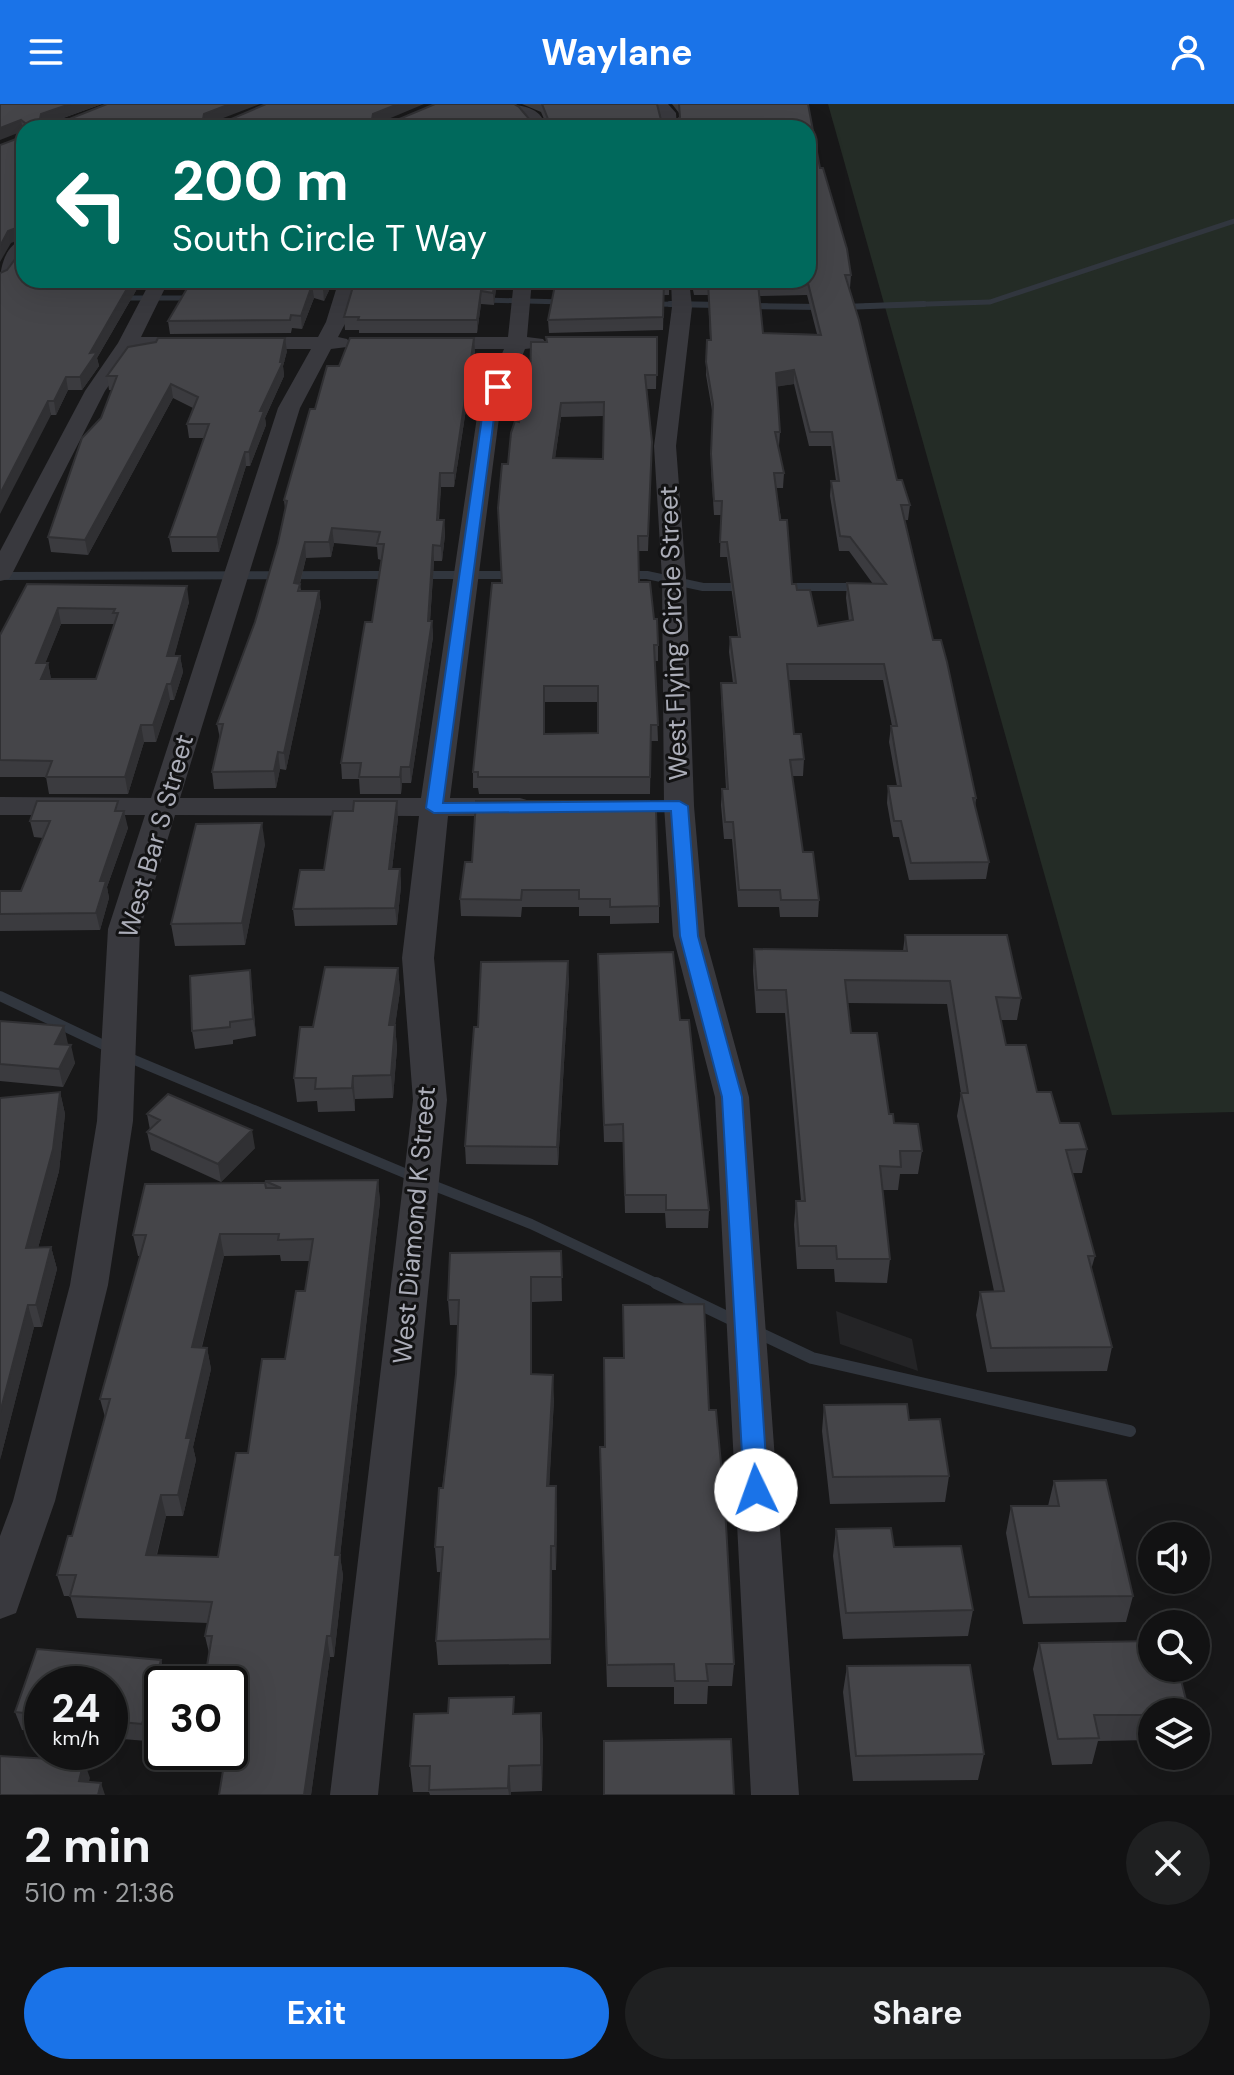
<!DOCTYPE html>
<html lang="en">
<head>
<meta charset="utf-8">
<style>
  :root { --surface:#121213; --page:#1f2021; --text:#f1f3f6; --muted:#9c9ea0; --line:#313233; --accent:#1a73e8 }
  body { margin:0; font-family:"DM Sans",sans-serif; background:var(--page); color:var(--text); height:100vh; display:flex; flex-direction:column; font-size:30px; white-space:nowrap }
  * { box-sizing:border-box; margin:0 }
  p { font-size:26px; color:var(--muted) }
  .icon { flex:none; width:44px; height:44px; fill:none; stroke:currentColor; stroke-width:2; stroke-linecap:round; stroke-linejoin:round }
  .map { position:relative; height:1691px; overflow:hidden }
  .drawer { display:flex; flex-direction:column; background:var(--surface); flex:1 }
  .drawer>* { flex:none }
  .hud { position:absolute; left:16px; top:16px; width:800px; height:168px; border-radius:24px; box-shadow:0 8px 32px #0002,0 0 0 2px var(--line); background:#00695c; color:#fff; overflow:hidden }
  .tools { position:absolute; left:1138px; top:1418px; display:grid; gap:16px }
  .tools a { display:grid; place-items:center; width:72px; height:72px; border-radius:50%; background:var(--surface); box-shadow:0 8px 32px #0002,0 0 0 2px var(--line); font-size:40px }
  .speed { position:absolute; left:24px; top:1562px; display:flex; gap:16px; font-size:40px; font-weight:700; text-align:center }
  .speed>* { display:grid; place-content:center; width:104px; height:104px; border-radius:50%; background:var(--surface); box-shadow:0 8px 32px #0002,0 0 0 2px var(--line); line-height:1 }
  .speed small { font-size:20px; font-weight:400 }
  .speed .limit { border:4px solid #111; border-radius:12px; background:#fff; color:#111 }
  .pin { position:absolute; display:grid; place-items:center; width:68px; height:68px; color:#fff; margin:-34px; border-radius:16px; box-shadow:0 4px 12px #0006 }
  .me { position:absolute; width:88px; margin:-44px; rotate:357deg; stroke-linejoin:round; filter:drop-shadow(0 0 6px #0008) }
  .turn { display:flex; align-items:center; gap:28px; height:168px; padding:0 24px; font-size:36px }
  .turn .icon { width:104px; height:104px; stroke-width:2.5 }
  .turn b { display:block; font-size:56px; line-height:68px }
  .round { display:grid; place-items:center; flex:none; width:84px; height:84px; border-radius:42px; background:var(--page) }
  .head { display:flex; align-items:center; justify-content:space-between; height:136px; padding:0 24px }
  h1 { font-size:48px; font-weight:700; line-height:60px }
  .primary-button { display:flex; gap:16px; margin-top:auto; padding:16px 24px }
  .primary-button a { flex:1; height:92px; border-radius:48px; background:var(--accent); color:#fff; font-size:32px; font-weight:700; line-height:92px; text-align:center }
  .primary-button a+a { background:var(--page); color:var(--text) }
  header { display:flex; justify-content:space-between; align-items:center; height:104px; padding:0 24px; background:var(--accent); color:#fff; font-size:36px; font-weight:700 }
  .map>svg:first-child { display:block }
  .built { fill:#242426 }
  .green { fill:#242c26 }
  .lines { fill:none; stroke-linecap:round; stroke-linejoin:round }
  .stream-far4 { stroke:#31363e; stroke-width:5 }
  .stream-far3 { stroke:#31363e; stroke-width:6 }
  .stream-far2 { stroke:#31363e; stroke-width:8 }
  .stream-far1 { stroke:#31363e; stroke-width:10 }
  .stream { stroke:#31363e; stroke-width:12 }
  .minor { fill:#39393e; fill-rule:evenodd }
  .wall { fill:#3b3b3f; fill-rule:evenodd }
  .shaded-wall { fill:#303033 }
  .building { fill:#454549; stroke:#303033; stroke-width:2; fill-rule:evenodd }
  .route { fill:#1a73e8; stroke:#114b97; stroke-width:2 }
  .labels { text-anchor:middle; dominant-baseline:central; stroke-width:6; stroke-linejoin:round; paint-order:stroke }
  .street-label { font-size:26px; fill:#abadb8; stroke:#131314 }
</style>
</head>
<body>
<header><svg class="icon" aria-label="menu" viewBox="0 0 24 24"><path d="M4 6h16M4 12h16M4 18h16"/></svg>Waylane<svg class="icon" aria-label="person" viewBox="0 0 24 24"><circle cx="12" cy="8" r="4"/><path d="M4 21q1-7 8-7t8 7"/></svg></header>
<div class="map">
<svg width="1234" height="1691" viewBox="0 0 1234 1691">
  <rect width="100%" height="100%" fill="#181819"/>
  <path class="built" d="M836 1207 912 1235 918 1267 840 1240Z"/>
  <path class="green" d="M828 0H1234V1008L1112 1011Z"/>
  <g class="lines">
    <path class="stream-far4" d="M119 194H192
      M483 196 564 198
      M655 200 720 201
      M751 202H767
      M865 202 990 198 1234 117"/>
    <path class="stream-far3" d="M670 200 720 201
      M751 202 820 203
      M843 203 924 200"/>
    <path class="stream-far2" d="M422 471H512
      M626 471H647L703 483H742
      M0 472 388 471
      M785 483H858"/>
    <path class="stream-far1" d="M0 892 112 945
      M125 952 414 1073
      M427 1079 531 1120 660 1181"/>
    <path class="stream" d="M656 1179 735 1217
      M755 1227 812 1254 1130 1327"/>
    <path class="minor" d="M494 0C514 0 542 0 546 24H530L521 11Z
      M652 0H668L676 9 677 24H661L660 10Z
      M24 135V153L7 177 0 179C0 162 6 140 24 135Z
      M151 176H169L141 233H192L202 239 192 245H134L105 287 12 470 9 475 0 477V447L85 287 118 239Z
      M339 176H357L346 218 338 233 347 235 350 239 347 243 331 245 300 304 180 694H421L478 306 504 245H430L420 239 430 233H508L514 176H532L527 233 543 235 546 239 543 243 525 245 500 306 450 694H520L530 697 535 703 530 709 520 712H448L434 854 447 996 378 1691H330L413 996 402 854 419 712 175 711 140 825 133 1017 108 1181 55 1397 16 1509 0 1515V1432L13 1397 70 1181 97 1017 108 825 145 711H0V693L151 694 278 304 311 245H242L232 239 242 233H318L326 218Z
      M671 176H689L692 203 676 342 686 474 694 702 705 832 749 993 799 1691H751L715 993 673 832 664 702 662 474 654 342 672 203Z"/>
  </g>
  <path class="wall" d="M0 0H102L58 16H530L544 15 541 8 522 0H657L661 16H677L679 14V9L672 0H808L820 64 851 171 850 184H849L897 376 910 401 908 416H905L933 536 976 694 975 704 989 758 986 775 909 776 899 733H893L887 699 888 682H897L889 638 891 622H892L883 576H789L794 630 804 655 803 672H792L803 748 819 796 818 813H780L779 803H738L732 735H724L721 701 722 685H726L721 594V579H733L729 548 730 533H738L727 453H720L721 411H714L711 364 713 312 706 271 707 236H710L708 191H694L691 176H808V24H24V28ZM807 191 817 230 763 229 759 192ZM794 280 809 342H831L836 377H831L830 392 839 447H849L873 480 847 479 846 494 849 517 818 522 797 486 792 480 776 384H783L784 369 778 342H779L780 328 777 282Z
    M0 169 141 178 97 254 99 262 82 286H68L56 311H51Z
    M192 176H334L324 197 314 194 302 225 292 224 291 229 170 230 168 217Z
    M355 176H497L494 201 481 200 477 229H359V226H345L344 213Z
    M544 176H669V191H664L663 226 549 229 548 216 554 185H544Z
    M657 233 656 285H647L652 338 648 447H638L639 478 658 541V557H655L658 637H651L650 690H479L478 684H473V668L502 479 508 360 530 280ZM603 312V355L555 354 561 313ZM544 598H598V629L544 630Z
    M287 247 283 262 284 272 265 314 266 321 250 362H246L219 448H172L169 433 204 334H189L187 320 193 304 173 294 88 451 51 448 48 433 101 314 112 286H109L107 272Z
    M475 247 454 383H441L439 416H444L445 431 442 457H434L430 517H432L433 533 411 679H402L401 690H360L359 675H342L341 659 372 518 381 456 378 455 377 443 334 439 331 453 306 454 300 480 301 487H319L321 502 286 666 280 665 276 684 214 685 212 668 220 635 217 620 255 518 278 439 285 405 284 396 315 305 339 262Z
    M27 480 189 498 174 552H180L183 568 174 596H170L156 638H144L128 690H49L46 673H0V531ZM61 520H114L96 575H51L48 559H45Z
    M397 697 398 714 392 765H400L401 782 397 821 295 822 293 805 324 766 353 707Z
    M649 706 659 802V819L610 820V812H579V803H522L521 813 461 812 460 795 472 758Z
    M120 707 128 724 107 783 109 794 100 826 0 827V787H21L43 734 34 733 30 717Z
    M265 740 245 841 175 842 171 820Z
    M905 831 1021 894 1017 916H1000L1006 941 1037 988 1060 1019 1087 1045 1082 1069H1072L1095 1152 1091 1166 1112 1243 1107 1267 987 1268 976 1211 980 1188 994 1187 957 1012 961 989 947 900 848 899 851 929 889 1010 894 1019 922 1047 918 1070H900L898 1086H882L890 1155 887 1179 835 1178 834 1165H797L794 1121 796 1097H801L785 909H756L753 867 754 845 903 847Z
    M398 864 400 887 395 921 397 944 393 994 355 995V1007L318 1008 317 997 297 998 294 974 313 923Z
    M250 866 256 932 233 936V940L195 945 192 927Z
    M598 867 680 916 709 1106 708 1124H666L665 1109H625L623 1038H604Z
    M569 874 558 1061 466 1060 465 1042Z
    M0 917 68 940 75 959 63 983 0 977Z
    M60 988 65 1010 59 1067 38 1144 51 1143 57 1165 42 1223H34L0 1356Z
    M147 1010 255 1044 221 1078 151 1046 147 1028 150 1026Z
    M378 1076 380 1098 340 1452 343 1472 334 1553H330L311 1691H219L226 1652H199L198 1648H230V1580L209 1549 205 1532 208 1519 77 1514 70 1492H64L57 1471 72 1432 105 1313 100 1295 140 1152H138L133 1131 265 1079V1077ZM280 1151 281 1157H310L305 1187 285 1255 248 1349 218 1453 157 1451 166 1412H183L196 1356 193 1343 211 1265 207 1244 202 1243 224 1152Z
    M561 1147 562 1197 532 1198V1270L554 1295 549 1382 557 1407 556 1466H552L551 1560 438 1561 436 1537 441 1468H437L435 1443 456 1270 458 1221H450L448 1196Z
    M824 1301 909 1316 949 1372 945 1398 830 1400 822 1327Z
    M709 1306 734 1560 732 1582H708L707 1600H674V1583H607L600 1366 605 1343Z
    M1054 1377 1133 1492 1126 1518 1023 1520 1006 1429 1011 1402H1048Z
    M836 1425 894 1443 973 1506 968 1532 843 1535 833 1452Z
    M1039 1539 1152 1608V1636L1098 1637 1092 1660 1052 1661 1033 1565Z
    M37 1545 161 1556 166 1574 164 1580H162V1587L147 1637 110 1634V1580H42V1628L22 1626 15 1608Z
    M847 1562 984 1650 978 1676 853 1677 843 1588Z
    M515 1610 543 1635 542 1687 511 1688V1691H430L429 1688H413L410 1662Z"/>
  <path class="shaded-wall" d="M70 0H102L43 21 40 15 41 10Z
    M230 0H260L205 21 203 15 204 10Z
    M398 0H424L374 21 372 15 373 10Z
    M21 16 23 27 0 36V24Z
    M24 121V134L11 139 0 158V142L8 127Z
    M132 176H140L141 178 97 254 99 262 82 286 80 273 90 249Z
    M327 176H334L324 197 323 185Z
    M495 176H497L494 201 493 189Z
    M312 181 314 194 302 225 301 212Z
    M481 187V200L477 229V216Z
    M285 234 287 247 283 262 284 272 265 314 266 321 250 362 249 348 260 307 280 258Z
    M474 234 475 247 454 383V369Z
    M794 266V280L775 283 776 269Z
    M66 273 68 286 56 311 54 297Z
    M171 280 173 294 88 451 85 436Z
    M48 297 51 311 0 410V390Z
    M561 299V313L553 369V354Z
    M245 348 246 362 219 448 217 433Z
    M440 369 441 383 437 431V416Z
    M444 416 445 431 442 457 441 442Z
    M332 424 334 439 331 453 329 438Z
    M305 438 306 454 296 494 294 479Z
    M433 441 434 457 429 533 428 517Z
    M187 482 189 498 170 568 167 552Z
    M319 487 321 502 286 666 284 649Z
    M58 504 61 520 39 575 36 559Z
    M432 517 433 533 411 679 410 663Z
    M180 552 183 568 174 596 171 580Z
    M48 559 51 575H41Z
    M167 580 170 596 156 638 153 621Z
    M141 621 144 638 128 690 125 673Z
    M278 648 280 665 276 684 274 667Z
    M401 663 402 679 401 690 400 673Z
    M397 697 398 714 390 782 389 765Z
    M124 707 128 724 107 783 109 794 100 826 96 809 100 777Z
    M262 719 265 740 245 841 242 819Z
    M400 765 401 782 397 821 395 804Z
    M568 857 569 874 558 1061 557 1043Z
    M398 864 400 887 392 944 389 921Z
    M250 866 252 884 256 932 253 915Z
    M395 921 397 944 393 994 391 971Z
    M64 922 68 940 60 957 55 940Z
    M71 941 75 959 63 983 59 965Z
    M353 972 355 995V1007L352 984Z
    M60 988 65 1010 59 1067 32 1166 26 1144Z
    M252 1026 255 1044 221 1078 218 1060Z
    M378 1076 380 1098 340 1452 343 1472 334 1553 331 1532 335 1451Z
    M220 1130 224 1152 196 1265 192 1243Z
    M51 1143 57 1165 42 1223 36 1201Z
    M531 1173 532 1198V1295L531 1270Z
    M28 1201 34 1223 0 1356V1309Z
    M207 1244 211 1265 193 1343 196 1356 183 1412 178 1391 186 1334Z
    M553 1271 554 1295 548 1407 547 1382Z
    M556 1382 557 1407 556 1466 555 1442Z
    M161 1391 166 1412 151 1472 146 1451Z
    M551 1442 552 1466 551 1560 550 1535Z
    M327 1532 330 1553 311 1691H304Z
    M161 1556 166 1574 164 1580H162V1587L147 1637 142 1620Z
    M541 1609 543 1635 542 1687 541 1661Z
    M84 1657 90 1674 85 1691 79 1677Z
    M509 1662 511 1691H509L508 1684Z
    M101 1679 105 1691H98Z"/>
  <path class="building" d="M0 0H70L41 10 40 15 67 16 107 0H230L204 10 203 15 229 16 266 0H398L373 10 372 15 397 16 435 0H514L519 3 530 16 548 15 542 0H657L661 16H677L680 13 679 0H808L820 64H823L847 145 851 171H845L859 216 897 376H902L910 401H901L933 536H941L947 558 976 694H973L989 758 911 759 901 717H894L888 682H901L891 622H897L884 560H787L794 630H801L804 655 790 656 803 748H813L819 796H781L780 786H739L733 718H725L722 685H728L721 579H736L730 533H740L727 438H720L722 397H714L711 350 713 300 706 258 707 236H711L708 178H694V176H808V24H25V19L21 16 0 24ZM758 179H808L821 231 763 229ZM794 266 810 328H832L839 377H831L840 432 850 433 886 480 847 479 853 516 818 522 810 486H797L796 480H792L787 416H780L774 369H784L775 328H780L776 269Z
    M24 32V121L8 127 0 142V41Z
    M24 143V176H132L90 249 97 248 80 273H66L54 297H48L0 390V169L7 166Z
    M192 176H327L323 185 312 181 301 212 291 211 290 216 168 217Z
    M355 176H495L493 189 481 187 477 216H358L359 213H344Z
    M556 176H669V178H664L663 213 548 216Z
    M546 233H657V271H645L652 338 648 432H638L639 478H650L654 515H657L658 541H654L658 621H651L650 673H478V668H473L492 479H502L498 404 502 360H508L511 329 515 317 519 318 525 280H530L531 238H547ZM604 298 603 355 553 354 561 299ZM544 582H598V629L544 630Z
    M158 234H285L280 258H283L260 307H264L249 348H245L217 433H169L209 320H187L198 293 171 280 85 436 48 433 82 334 101 314 117 272H107L128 243 156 238Z
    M350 234H474L454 369H440L437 416H444L441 442 433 441 428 517H432L410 663H401L400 673H359L361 659H341L365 518H372L384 440H377L380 428 332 424 329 438H305L294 479 300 480 298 487H319L284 649 278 648 274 667 212 668 223 620H217L255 518 278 439 287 397 284 396 310 305H315L327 262H339Z
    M27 480 187 482 167 552H180L171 580H167L153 621H141L125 673H46L52 657 0 656V531ZM58 504 115 505 113 509H118L96 575H41L48 559H36Z
    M37 697H118L115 707H124L100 777H106L96 809 0 810V787H21L50 717H30Z
    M354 697H397L389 765H400L395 804 293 805 300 766H324L333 707H353Z
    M476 697H649V706H656L659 802 610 803V795H579V786H522L521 796 460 795 465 758H472Z
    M262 719 242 819 171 820 196 720Z
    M905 831H1007L1021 894 996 893 1006 941H1026L1037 988H1051L1060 1019H1079L1087 1045 1066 1046 1095 1152H1088L1112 1243 991 1244 980 1188 1004 1187 961 989H968L950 877 845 876 851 929H877L889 1010H893L894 1019 918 1020 922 1047H900L901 1063 880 1062 890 1155H837L836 1142H799L796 1097H805L786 886H757L754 845 907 847Z
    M673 848 680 916H689L709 1106H666V1091H625L623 1020 604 1021 598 850Z
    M568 857 557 1043 465 1042 474 923H478L481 858Z
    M325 863 398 864 389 921H395L391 971 353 972 352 984 315 985 316 974H294L300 923H313Z
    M250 866 253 915 230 918V923L192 927 190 872Z
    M0 917 64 922 55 940 71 941 59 965 0 960Z
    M60 988 53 1045 26 1144 51 1143 36 1201H28L0 1309V994Z
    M168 990 252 1026 218 1060 147 1028 160 1016 147 1010Z
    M378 1076 335 1451H340L331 1532H327L304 1691H219L226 1648H230V1580H204L212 1532H205L212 1498 70 1492 76 1471H57L68 1432H72L110 1295H100L146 1131H133L145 1080 265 1079 266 1084H281L265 1077ZM220 1130H279L278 1136 313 1135 305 1187H296L285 1255H262L248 1349H236L218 1453 146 1451 161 1391H178L191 1334H186L207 1244 192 1243Z
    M561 1147 562 1173H531V1270L553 1271 547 1382H556L555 1442H551L550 1535 436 1537 443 1443H435L439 1384H443L456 1270 459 1196H448L450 1149Z
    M704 1200 709 1306H716L725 1403 734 1560H706L708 1577H675L674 1560 607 1561 600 1343H605L604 1254H624L623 1201Z
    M907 1300 909 1316 940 1315 949 1372 833 1373 824 1301Z
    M1106 1376 1133 1492 1029 1493 1011 1402H1059L1054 1377Z
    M891 1424 894 1443 961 1442 973 1506 846 1509 836 1425Z
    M1152 1537V1564H1178L1189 1608H1152V1611H1094L1099 1634 1058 1635 1039 1539Z
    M37 1545 161 1556 142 1620 110 1617V1580H42V1611L15 1608Z
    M970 1561 984 1650 856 1652 847 1562Z
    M514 1593 513 1610 541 1609V1661L509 1662 508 1684 429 1686 430 1662H410L414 1610 448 1609 449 1594Z
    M731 1635 734 1691H604V1637Z
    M0 1652 84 1657 79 1677 101 1679 98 1691H0Z"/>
  <path class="route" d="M498 280 504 283 495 306 443 699 679 697 688 702 698 832 742 993 768 1386 765 1393 756 1396 748 1393 744 1386 722 993 680 832 671 707 434 709 426 704 483 306 492 283Z"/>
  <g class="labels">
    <g class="street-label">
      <text transform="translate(673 529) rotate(-92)">West Flying Circle Street</text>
      <text transform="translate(156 732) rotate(-74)">West Bar S Street</text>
      <text transform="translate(414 1121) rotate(-85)">West Diamond K Street</text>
    </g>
  </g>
</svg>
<div class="tools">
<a><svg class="icon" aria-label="sound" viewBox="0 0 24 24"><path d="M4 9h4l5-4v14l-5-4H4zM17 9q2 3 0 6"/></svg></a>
<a><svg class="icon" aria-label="search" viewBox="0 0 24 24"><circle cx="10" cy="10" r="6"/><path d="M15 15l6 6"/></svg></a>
<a><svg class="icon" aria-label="layers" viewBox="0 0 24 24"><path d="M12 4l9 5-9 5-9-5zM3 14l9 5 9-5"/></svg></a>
</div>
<div class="speed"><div>24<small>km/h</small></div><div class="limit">30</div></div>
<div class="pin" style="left:498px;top:283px;background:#d93025"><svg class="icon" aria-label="arrive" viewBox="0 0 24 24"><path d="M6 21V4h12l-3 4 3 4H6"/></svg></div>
<svg class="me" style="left:756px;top:1386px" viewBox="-20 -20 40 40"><circle r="19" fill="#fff"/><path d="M0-13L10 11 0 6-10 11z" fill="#1a73e8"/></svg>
<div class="hud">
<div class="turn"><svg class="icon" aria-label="left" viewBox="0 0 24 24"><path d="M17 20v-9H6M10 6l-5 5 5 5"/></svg><div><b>200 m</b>South Circle T Way</div></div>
</div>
</div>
<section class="drawer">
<div class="head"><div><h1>2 min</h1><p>510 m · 21:36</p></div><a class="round"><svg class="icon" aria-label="close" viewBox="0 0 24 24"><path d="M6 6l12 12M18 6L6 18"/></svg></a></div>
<div class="primary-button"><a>Exit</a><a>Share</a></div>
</section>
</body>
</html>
